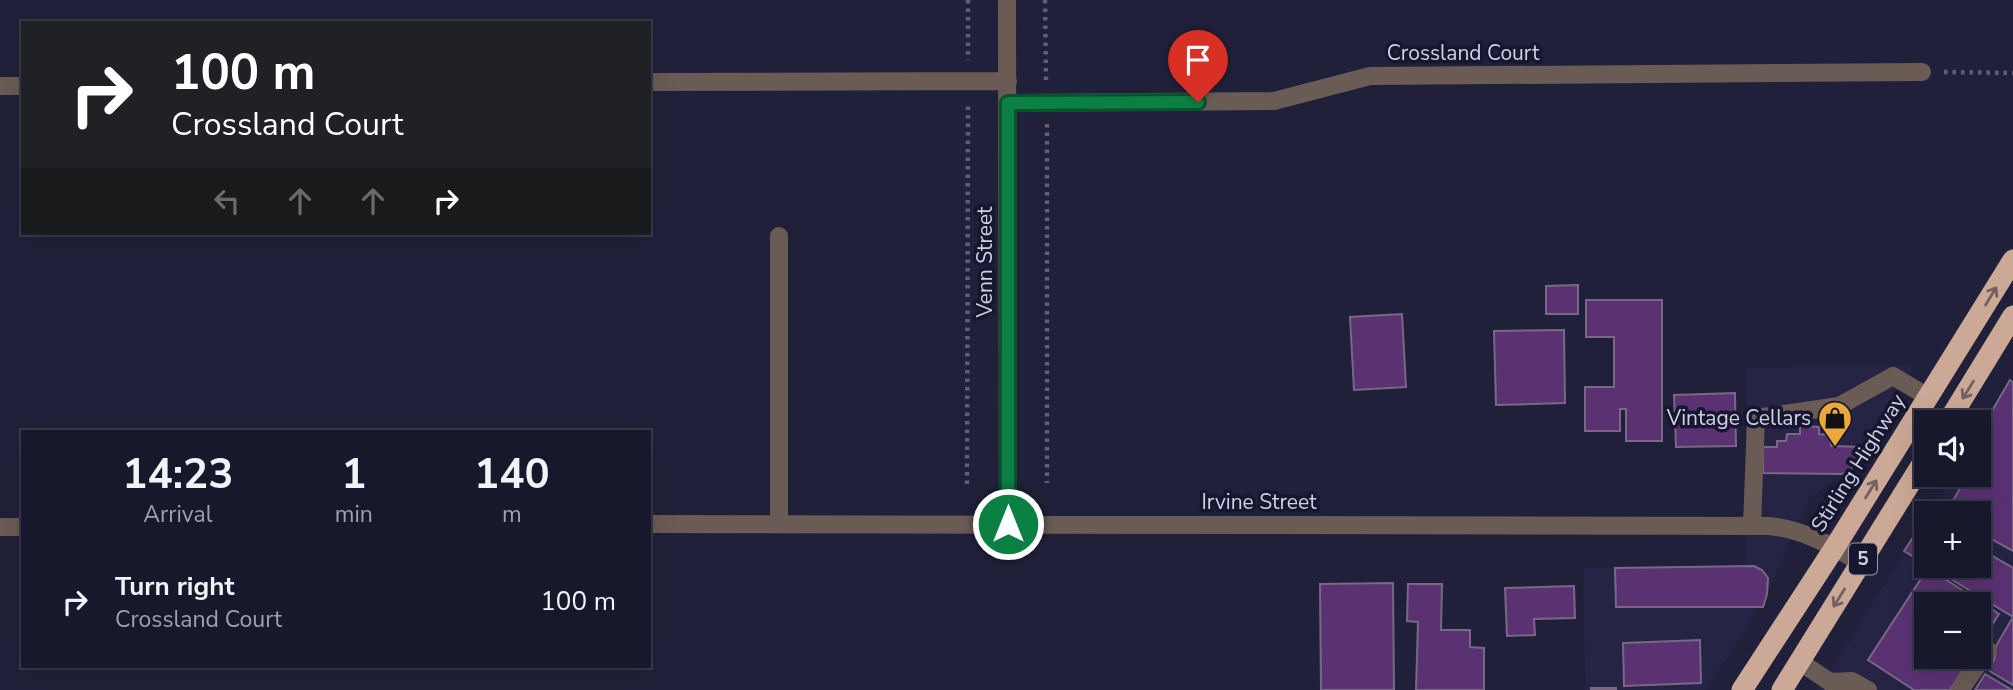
<!DOCTYPE html>
<html lang="en">
<head>
<meta charset="utf-8">
<style>
  :root { --surface:#18182c; --page:#212134; --text:#f1f3f6; --muted:#9fa0a9; --line:#363748 }
  body { margin:0; font-family:"Nunito Sans",sans-serif; background:var(--page); color:var(--text); height:100vh; display:flex; flex-direction:column; font-size:26px; white-space:nowrap }
  * { box-sizing:border-box; margin:0 }
  p { font-size:23px; color:var(--muted) }
  .icon { flex:none; width:38px; height:38px; fill:none; stroke:currentColor; stroke-width:2; stroke-linecap:round; stroke-linejoin:round }
  .map { position:relative; flex:1; overflow:hidden }
  .side { position:absolute; left:21px; top:430px; width:630px; height:238px; display:flex; flex-direction:column; background:var(--surface); border-radius:0px; box-shadow:0 7px 28px #0002,0 0 0 2px var(--line) }
  .side>* { flex:none }
  .banner { position:absolute; left:21px; top:21px; width:630px; height:214px; border-radius:0px; box-shadow:0 7px 28px #0002,0 0 0 2px var(--line); background:#202124; color:#fff; overflow:hidden }
  .controls { position:absolute; left:1914px; top:410px; display:grid; gap:14px }
  .controls a { display:grid; place-items:center; width:77px; height:77px; border-radius:0px; background:var(--surface); box-shadow:0 7px 28px #0002,0 0 0 2px var(--line); font-size:35px }
  .pin { position:absolute; display:grid; place-items:center; width:60px; height:60px; color:#fff; margin:-72px -30px; border-radius:50% 50% 50% 0; rotate:-45deg; box-shadow:0 0 7px #0007 }
  .pin .icon { rotate:45deg }
  .me { position:absolute; width:77px; margin:-38px; rotate:0deg; stroke-linejoin:round; filter:drop-shadow(0 0 5px #0008) }
  .turn { display:flex; align-items:center; gap:24px; height:147px; padding:0 35px; font-size:32px }
  .turn .icon { width:91px; height:91px; stroke-width:2.5 }
  .turn b { display:block; font-size:49px; line-height:60px }
  .lanes { display:flex; align-items:center; height:66px; padding:0 35px; background:#0003; justify-content:center; gap:35px; direction:ltr }
  .lanes .off { opacity:.35 }
  .eta { display:flex; justify-content:space-evenly; align-items:center; height:119px; text-align:center }
  .eta b { font-size:42px; font-weight:700; line-height:49px }
  ul { padding:0; list-style:none }
  li { display:flex; align-items:center; gap:21px; height:105px; padding:0 35px }
  li div { flex:1 }
  li b { display:block; font-size:26px }
  li em { font-style:normal }
  .map>svg:first-child { display:block }
  .built { fill:#252445; fill-rule:evenodd }
  .building { fill:#5a3272; stroke:#786785; stroke-width:2 }
  .lines { fill:none; stroke-linecap:round; stroke-linejoin:round }
  .path { stroke:#5e5e75; stroke-width:4.5; stroke-dasharray:3.5 5; stroke-linecap:butt }
  .minor { stroke:#6a5b54; stroke-width:18 }
  .highway { stroke:#cca996; stroke-width:21 }
  .oneway { stroke:#726063 }
  .route-casing { stroke:#07532c; stroke-width:18 }
  .route { stroke:#0b8043; stroke-width:12 }
  .labels { text-anchor:middle; dominant-baseline:central; stroke-width:7; stroke-linejoin:round; paint-order:stroke }
  .shield { fill:#171630; stroke:#9898ad; stroke-width:2 }
  .shield-label { font-size:19px; font-weight:bold; fill:#cfd0e2 }
  .street-label { font-size:21px; fill:#cfd0e2; stroke:#171630 }
  .poi-label { font-size:21px; fill:#cfd0e2; stroke:#171630; text-anchor:end }
</style>
</head>
<body>
<div class="map">
<svg width="2013" height="690" viewBox="0 0 2013 690">
  <rect width="100%" height="100%" fill="#20203a"/>
  <path class="built" d="M1915 366 1851 469 1810 497 1767 594 1707 690H1585L1583 568 1746 565 1747 367Z
    M2013 380V690H1818L1927 517V565H1979V513H1929L1954 474H1979V433ZM1927 604H1979V656H1927Z"/>
  <path class="building" d="M1578 285V314H1546V286Z
    M1586 300H1662V441H1626V409H1620V431H1585V387H1614V337H1586Z
    M1402 314 1406 387 1354 390 1350 317Z
    M1564 330 1565 403 1496 405 1494 331Z
    M2010 380 2013 382V551L1979 532V513H1946L1968 474H1979V455L1987 442 1979 436V433Z
    M1735 393 1736 446 1676 447 1674 395Z
    M1800 426 1819 427V434L1830 435 1831 446 1864 447 1851 469 1842 474 1763 473V447H1777V441H1786L1787 434H1800Z
    M1927 516V565L1904 551Z
    M1979 548 2013 568V685L1988 670 1995 658 1996 646 2013 617 1928 565H1979Z
    M1754 566 1762 570 1768 578 1767 594 1763 607H1616L1615 568Z
    M1928 568 1999 614 1979 645V604H1927V656H1972L1950 690H1914L1868 660Z
    M1393 583 1394 690H1321L1320 584Z
    M1408 584H1442L1441 630H1470V647L1484 648V690H1416L1418 622 1407 621Z
    M1574 586 1575 618 1534 619 1535 635 1507 636 1505 588Z
    M1700 640 1701 683 1624 686 1623 643Z
    M1985 674 2012 690H1975Z
    M1591 688H1616V690H1591Z"/>
  <g class="lines">
    <path class="path" d="M968 0V60
      M1045 0 1046 80
      M1944 72 2013 73
      M1047 124V483
      M967 484 968 103"/>
    <path class="minor" d="M1007 0 1008 524
      M649 82 1008 81
      M0 86H23
      M1008 103 1274 101 1370 76 1922 72
      M779 236V523
      M649 524 1769 526C1802 529 1833 546 1861 563
      M1752 526 1756 418 1839 406 1893 376 1928 397
      M0 527H23
      M1800 662 1830 682 1852 681 1868 690
      M1960 690 1988 650"/>
    <path class="highway" d="M1948 422 2013 316
      M1742 690 1835 547 2013 260
      M1782 690 1927 456"/>
  </g>
  <defs><path id="oneway-shaft" d="M-6 0H5M1.5-3L5.5 0L1.5 3" fill="none" stroke-width="1.6" stroke-linecap="round" stroke-linejoin="round" transform="scale(1.75)"/></defs>
  <g class="oneway">
    <use href="#oneway-shaft" transform="translate(1991 296) rotate(-59)"/>
    <use href="#oneway-shaft" transform="translate(1968 390) rotate(122)"/>
    <use href="#oneway-shaft" transform="translate(1871 489) rotate(-58)"/>
    <use href="#oneway-shaft" transform="translate(1839 598) rotate(122)"/>
  </g>
  <g class="lines">
    <g class="route-casing">
      <path id="route" d="M1008 524V103L1198 102"/>
    </g>
    <use href="#route" class="route"/>
  </g>
  <defs>
    <g id="shop-pin" transform="scale(1.75)"><path d="M0 17L-7.5 6A9.5 9.5 0 1 1 7.5 6Z" fill="#eba93a" stroke="#171630"/><path d="M-5-2.5h2.3a2.7 3.5 0 0 1 5.4 0H5L5.5 6h-11ZM-1.5-2.5h3a1.5 2.3 0 0 0-3 0Z" fill="#111"/></g>
  </defs>
  <g fill-rule="evenodd">
    <use href="#shop-pin" x="1835" y="418"/>
  </g>
  <g class="labels">
    <rect class="shield" x="1849" y="543.5" width="28" height="31" rx="5"/>
    <g class="shield-label">
      <text x="1863" y="559">5</text>
    </g>
    <g class="street-label">
      <text x="1463" y="53">Crossland Court</text>
      <text transform="translate(985 262) rotate(-90)">Venn Street</text>
      <text transform="translate(1858 463) rotate(-58)">Stirling Highway</text>
      <text x="1259" y="502">Irvine Street</text>
    </g>
    <g class="poi-label">
      <text x="1811" y="418">Vintage Cellars</text>
    </g>
  </g>
</svg>
<div class="controls">
<a><svg class="icon" aria-label="sound" viewBox="0 0 24 24"><path d="M4 9h4l5-4v14l-5-4H4zM17 9q2 3 0 6"/></svg></a>
<a>+</a>
<a>−</a>
</div>
<div class="pin" style="left:1198px;top:102px;background:#d93025"><svg class="icon" aria-label="arrive" viewBox="0 0 24 24"><path d="M6 21V4h12l-3 4 3 4H6"/></svg></div>
<svg class="me" style="left:1008px;top:524px" viewBox="-20 -20 40 40"><circle r="17" fill="#0b8043" stroke="#fff" stroke-width="3"/><path d="M0-11L8 9 0 5-8 9z" fill="#fff"/></svg>
<div class="banner">
<div class="turn"><svg class="icon" aria-label="right" viewBox="0 0 24 24"><path d="M7 20v-9h11M14 6l5 5-5 5"/></svg><div><b>100 m</b>Crossland Court</div></div>
<div class="lanes"><svg class="icon off" aria-label="left" viewBox="0 0 24 24"><path d="M17 20v-9H6M10 6l-5 5 5 5"/></svg><svg class="icon off" aria-label="ahead" viewBox="0 0 24 24"><path d="M12 20V5M6 11l6-6 6 6"/></svg><svg class="icon off" aria-label="ahead" viewBox="0 0 24 24"><path d="M12 20V5M6 11l6-6 6 6"/></svg><svg class="icon" aria-label="right" viewBox="0 0 24 24"><path d="M7 20v-9h11M14 6l5 5-5 5"/></svg></div>
</div>
<section class="side">
<div class="eta">
<div><b>14:23</b><p>Arrival</p></div>
<div><b>1</b><p>min</p></div>
<div><b>140</b><p>m</p></div>
</div>
<ul>
<li><svg class="icon" aria-label="right" viewBox="0 0 24 24"><path d="M7 20v-9h11M14 6l5 5-5 5"/></svg><div><b>Turn right</b><p>Crossland Court</p></div><em>100 m</em></li>
</ul>
</section>
</div>
</body>
</html>
